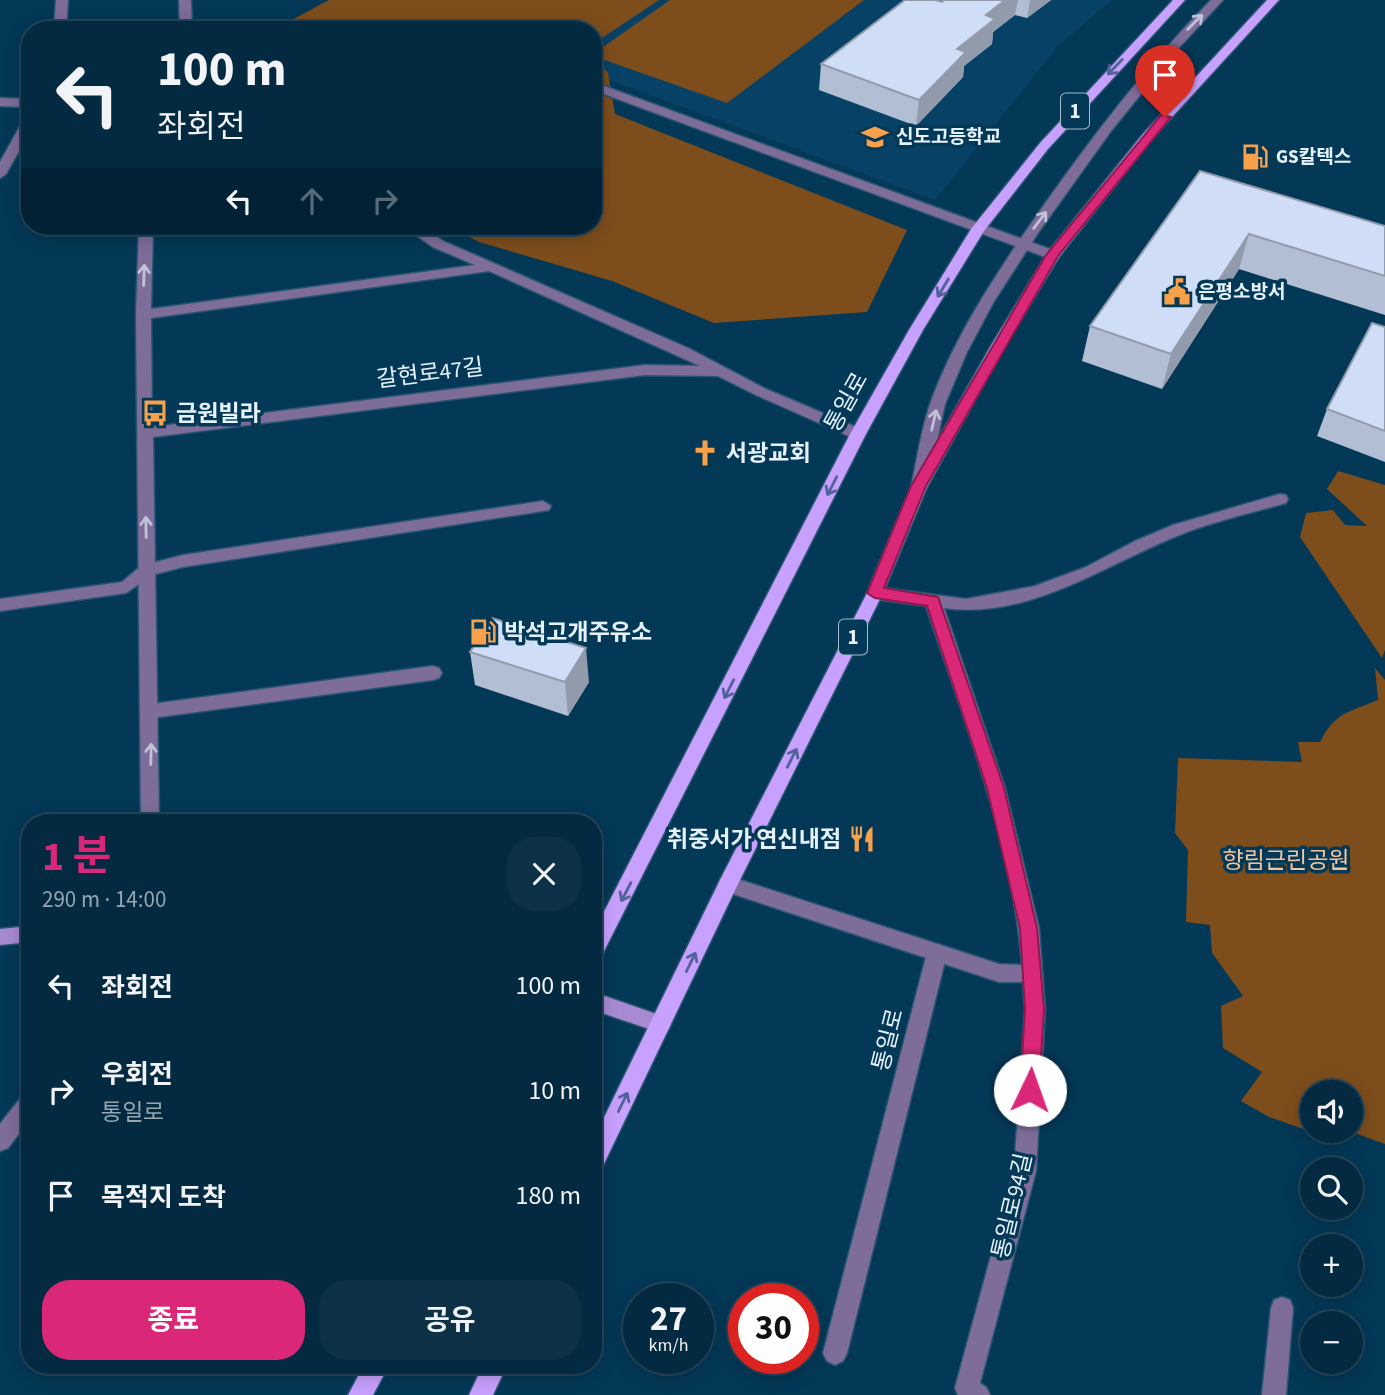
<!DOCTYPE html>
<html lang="ko">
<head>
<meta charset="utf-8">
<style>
  :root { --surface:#032a41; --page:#0d3248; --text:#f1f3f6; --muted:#97a7b1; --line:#24465a; --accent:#db2777 }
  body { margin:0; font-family:"Source Sans 3","Noto Sans KR",sans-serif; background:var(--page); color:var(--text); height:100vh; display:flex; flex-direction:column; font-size:26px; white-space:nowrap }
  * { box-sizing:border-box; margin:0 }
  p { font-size:23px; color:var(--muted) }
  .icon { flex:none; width:38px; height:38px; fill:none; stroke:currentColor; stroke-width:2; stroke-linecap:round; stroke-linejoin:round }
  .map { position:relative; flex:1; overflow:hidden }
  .sheet { position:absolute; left:21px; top:814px; width:581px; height:560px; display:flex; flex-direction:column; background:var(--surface); border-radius:28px; box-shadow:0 4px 18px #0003,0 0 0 2px var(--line) }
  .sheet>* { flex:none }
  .top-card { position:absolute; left:21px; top:21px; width:581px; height:214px; border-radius:28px; box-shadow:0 4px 18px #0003,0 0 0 2px var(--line); background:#032a41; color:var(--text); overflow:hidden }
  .fabs { position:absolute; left:1300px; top:1080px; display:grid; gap:14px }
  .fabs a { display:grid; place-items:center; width:63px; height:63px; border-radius:50%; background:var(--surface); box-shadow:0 4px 18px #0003,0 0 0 2px var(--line); font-size:35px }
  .speed { position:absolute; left:623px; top:1283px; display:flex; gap:14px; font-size:35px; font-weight:700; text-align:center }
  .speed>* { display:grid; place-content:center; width:91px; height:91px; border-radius:50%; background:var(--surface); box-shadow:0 4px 18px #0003,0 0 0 2px var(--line); line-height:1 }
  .speed small { font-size:18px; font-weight:400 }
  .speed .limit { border:10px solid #d22; background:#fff; color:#111 }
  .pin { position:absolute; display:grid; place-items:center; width:60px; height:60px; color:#fff; margin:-72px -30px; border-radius:50% 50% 50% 0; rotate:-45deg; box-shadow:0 0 7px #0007 }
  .pin .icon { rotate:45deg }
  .me { position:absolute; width:77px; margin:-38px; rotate:3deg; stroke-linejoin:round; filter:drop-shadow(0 0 5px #0008) }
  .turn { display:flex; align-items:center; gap:24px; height:147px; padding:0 21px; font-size:32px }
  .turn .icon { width:91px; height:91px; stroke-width:2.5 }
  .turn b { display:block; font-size:49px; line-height:60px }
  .lanes { display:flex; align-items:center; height:66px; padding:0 21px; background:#0003; justify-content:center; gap:35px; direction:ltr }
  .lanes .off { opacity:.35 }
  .round { display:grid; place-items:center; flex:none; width:74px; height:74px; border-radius:28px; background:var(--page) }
  .summary { display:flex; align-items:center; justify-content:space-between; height:119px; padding:0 21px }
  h1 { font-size:42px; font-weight:700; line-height:52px; color:var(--accent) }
  .cta { display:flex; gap:14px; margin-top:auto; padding:14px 21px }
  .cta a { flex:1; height:80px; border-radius:28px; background:var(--accent); color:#fff; font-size:28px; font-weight:700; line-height:80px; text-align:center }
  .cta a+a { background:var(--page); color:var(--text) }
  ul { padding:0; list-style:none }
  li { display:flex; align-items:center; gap:21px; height:105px; padding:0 21px }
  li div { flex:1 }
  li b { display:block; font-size:26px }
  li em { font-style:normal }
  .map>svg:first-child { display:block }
  .built { fill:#074266 }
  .green { fill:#7d4d1c; fill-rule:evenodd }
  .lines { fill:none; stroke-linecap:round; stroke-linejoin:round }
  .lane-casing { stroke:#285671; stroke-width:3 }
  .street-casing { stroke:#285671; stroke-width:3 }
  .secondary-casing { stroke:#285671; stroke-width:3 }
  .primary-casing { stroke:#285671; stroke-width:3 }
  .lane { fill:#7e6c99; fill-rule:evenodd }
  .street { fill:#7e6c99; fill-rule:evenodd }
  .secondary { fill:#a88ad2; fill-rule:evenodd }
  .primary { fill:#c8a0fe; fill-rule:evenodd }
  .wall { fill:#b2bed4 }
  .shaded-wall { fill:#919bac }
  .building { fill:#cfddf6; stroke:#919bac; stroke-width:2 }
  .oneway { stroke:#c1c2d9 }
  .oneway2 { stroke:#52629a }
  .route { fill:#db2777; stroke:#8e194d; stroke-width:2 }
  .labels { text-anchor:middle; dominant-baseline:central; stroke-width:7; stroke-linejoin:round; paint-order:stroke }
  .far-poi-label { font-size:19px; font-weight:bold; fill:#e5f1fb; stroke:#043857; text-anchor:start }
  .shield { fill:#043857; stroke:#a2baca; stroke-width:2 }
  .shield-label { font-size:21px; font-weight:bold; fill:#e5f1fb }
  .street-label { font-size:23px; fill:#e5f1fb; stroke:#043857 }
  .poi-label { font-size:23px; font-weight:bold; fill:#e5f1fb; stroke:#043857; text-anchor:start }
  .park-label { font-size:23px; fill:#f4c59c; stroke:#043857 }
</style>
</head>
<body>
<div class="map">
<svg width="1385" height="1395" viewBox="0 0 1385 1395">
  <rect width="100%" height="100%" fill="#043857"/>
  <path class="built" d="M647 0H1112L1058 46 935 200 593 74V36Z"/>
  <path class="green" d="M329 0H659L593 44V30H273Z
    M670 0H864L727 103 593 56 608 73 615 114 907 230 867 312 714 323 612 281 479 242 449 226H593V54Z
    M1338 471 1385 485V650L1382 658 1300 537 1306 513 1333 510 1345 525 1367 526 1327 489Z
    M1375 668 1385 680V1144L1349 1131 1312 1132 1269 1117 1241 1101 1262 1072 1223 1048 1221 1006 1243 996 1212 953 1210 925 1186 922 1188 850 1175 833 1178 758 1302 762 1298 742H1320C1335 712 1349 712 1378 700ZM1351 1092V1130H1312V1092Z"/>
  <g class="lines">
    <g class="lane-casing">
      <path id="lane" d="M1211 0H1223L1175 52 1111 131 1038 233 993 303 967 352 945 404 927 487 925 491H913L911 487C917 459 921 431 930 404 955 335 996 274 1037 215 1090 139 1146 66 1211 0Z
        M543 501 551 506 549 510 183 567 152 575 126 593 0 611V599L122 582 141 566 183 555Z
        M433 666 439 668 442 673 439 678 433 680 152 718 146 716 143 711 146 706 152 704Z
        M937 944 944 947 947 953 847 1353 843 1361 835 1365 827 1361 823 1353 927 953 930 947Z
        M1282 1297 1290 1300 1293 1308 1286 1395H1262L1271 1308 1274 1300Z"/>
    </g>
    <g class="street-casing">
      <path id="street" d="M56 0H68L66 30H54Z
        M179 0H191L192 30H180Z
        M593 82 1058 252 1060 255 1058 258H1048L593 90Z
        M0 98 30 99V107L0 106Z
        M30 115V131L6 174 0 178V162L24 119Z
        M139 226H153L151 309 475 265 433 247 403 226H419L443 241 688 348 766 389 863 430 866 434 858 439 853 438 756 395 718 376 645 375 153 437 159 822H141L136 315ZM489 271 700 366 645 365 152 427 151 318Z
        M1280 494 1286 495 1288 499 1286 503C1251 513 1215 521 1182 534 1105 564 1031 620 944 608L1005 788 1039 928 1045 1009 1036 1171 980 1383 986 1387 990 1395H958L955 1388 1014 1171 1025 1009 1023 982H999L721 890 718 884 721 878 728 876 999 964 1022 965C1013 844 964 720 926 606L875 599 867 593 875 587 966 599 1035 586 1086 567 1135 541 1173 525Z
        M30 1092V1119L8 1148 0 1151V1124L23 1095Z"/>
    </g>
    <g class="secondary-casing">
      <path id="secondary" d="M30 926V942L0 945V929Z
        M593 992 668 1018 671 1024 668 1030 661 1033 593 1010Z"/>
    </g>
    <g class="primary-casing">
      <path id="primary" d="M1173 0H1185L1048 149 984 231 923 330 866 434 600 959 593 961V933L850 434 909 330 971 229 1040 143Z
        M1267 0H1279L1151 140 1059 257 1006 344 927 487 883 593 737 886 601 1170 593 1173V1140L721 878 867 593 911 487 992 344 1048 252 1143 134Z
        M364 1365H389L373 1395H348Z
        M483 1365H507L493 1395H469Z"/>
    </g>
    <use href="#lane" class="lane"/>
    <use href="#street" class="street"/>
    <use href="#secondary" class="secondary"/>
    <use href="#primary" class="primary"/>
  </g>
  <path class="wall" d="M939 0H1051L1027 18 1015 15 993 32 992 44 964 66 963 77 916 126 819 90 821 64 943 1Z
    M1200 171 1385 226V315L1239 269 1162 389 1082 361 1090 326Z
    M1385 327V462L1317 436 1327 409Z
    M470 652 589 682 568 716 475 685Z"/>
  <path class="shaded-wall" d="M1005 0H1018L1015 15 993 32 992 44 964 66 963 77 916 126 919 100 957 49 986 15Z
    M1030 0H1051L1027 18Z
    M1249 234 1239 269 1162 389 1171 354Z
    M586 648 589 682 568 716 565 682Z"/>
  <path class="building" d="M905 0H935L942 2 944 0H1005L986 15 995 19 957 49 966 52 919 100 821 64Z
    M1200 171 1385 226V276L1249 234 1171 354 1090 326Z
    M1372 323 1385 327V431L1327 409Z
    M492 618 586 648 565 682 470 652Z"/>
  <defs><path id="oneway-shaft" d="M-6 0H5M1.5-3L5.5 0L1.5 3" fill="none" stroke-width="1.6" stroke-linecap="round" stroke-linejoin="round" transform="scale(1.75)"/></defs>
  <g class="oneway">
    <use href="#oneway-shaft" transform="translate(1195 22) rotate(-45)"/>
    <use href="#oneway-shaft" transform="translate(1040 220) rotate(-53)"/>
    <use href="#oneway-shaft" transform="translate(144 275) rotate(-88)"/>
    <use href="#oneway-shaft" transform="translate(934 420) rotate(-77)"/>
    <use href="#oneway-shaft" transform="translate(146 527) rotate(-91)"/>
    <use href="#oneway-shaft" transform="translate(151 754) rotate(-89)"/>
  </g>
  <g class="oneway2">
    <use href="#oneway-shaft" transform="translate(1115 67) rotate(134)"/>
    <use href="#oneway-shaft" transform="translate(943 288) rotate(121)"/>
    <use href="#oneway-shaft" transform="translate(832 486) rotate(117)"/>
    <use href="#oneway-shaft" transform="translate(729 689) rotate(117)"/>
    <use href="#oneway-shaft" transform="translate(792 758) rotate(-63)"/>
    <use href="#oneway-shaft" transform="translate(626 892) rotate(118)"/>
    <use href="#oneway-shaft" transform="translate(691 962) rotate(-64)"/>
    <use href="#oneway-shaft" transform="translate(623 1102) rotate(-64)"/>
  </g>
  <path class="route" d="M1161 115 1171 117 1058 256 926 486 884 588 938 597 1004 788 1037 928 1044 1009 1039 1090 1036 1096 1030 1099 1023 1096 1020 1090 1025 1009 1020 928 987 788 927 606 875 598 867 593 911 486 1046 255Z"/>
  <defs>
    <g id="school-bare" transform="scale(2.1)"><path d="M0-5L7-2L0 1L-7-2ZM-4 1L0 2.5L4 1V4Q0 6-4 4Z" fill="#f8a14a" stroke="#043857" stroke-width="2.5" paint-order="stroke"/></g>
    <g id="fuel-bare" transform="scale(2.1)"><path d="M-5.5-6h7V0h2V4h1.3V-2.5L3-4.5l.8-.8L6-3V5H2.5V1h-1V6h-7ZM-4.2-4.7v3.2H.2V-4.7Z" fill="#f8a14a" stroke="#043857" stroke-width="2.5" paint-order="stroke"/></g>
    <g id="civic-bare" transform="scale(2.1)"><path d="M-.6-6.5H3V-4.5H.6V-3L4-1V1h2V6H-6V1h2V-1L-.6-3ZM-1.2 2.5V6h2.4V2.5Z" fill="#f8a14a" stroke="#043857" stroke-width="2.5" paint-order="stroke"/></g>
    <g id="bus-bare" transform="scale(2.1)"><path d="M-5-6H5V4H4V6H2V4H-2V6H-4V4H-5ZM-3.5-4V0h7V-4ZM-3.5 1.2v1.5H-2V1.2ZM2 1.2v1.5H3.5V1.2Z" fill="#f8a14a" stroke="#043857" stroke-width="2.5" paint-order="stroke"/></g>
    <g id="church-bare" transform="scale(2.1)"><path d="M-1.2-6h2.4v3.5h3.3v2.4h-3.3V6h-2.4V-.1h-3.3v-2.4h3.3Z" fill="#f8a14a" stroke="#043857" stroke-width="2.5" paint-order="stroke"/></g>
    <g id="restaurant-bare" transform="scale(2.1)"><path d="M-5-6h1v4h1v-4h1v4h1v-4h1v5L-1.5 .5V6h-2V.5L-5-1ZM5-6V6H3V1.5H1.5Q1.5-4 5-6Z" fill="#f8a14a" stroke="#043857" stroke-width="2.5" paint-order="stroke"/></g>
  </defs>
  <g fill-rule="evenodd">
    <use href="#school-bare" x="875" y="137"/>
    <use href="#fuel-bare" x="1255" y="157"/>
    <use href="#civic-bare" x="1177" y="292"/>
    <use href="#bus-bare" x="155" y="413"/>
    <use href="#church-bare" x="705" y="453"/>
    <use href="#fuel-bare" x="483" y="632"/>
    <use href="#restaurant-bare" x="862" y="839"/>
  </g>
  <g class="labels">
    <g class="far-poi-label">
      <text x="896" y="137">신도고등학교</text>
      <text x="1276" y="157">GS칼텍스</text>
      <text x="1198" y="292">은평소방서</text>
    </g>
    <g class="shield">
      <rect x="1061" y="93.5" width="28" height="35" rx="5"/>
      <rect x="839" y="619.5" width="28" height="35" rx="5"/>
    </g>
    <g class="shield-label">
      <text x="1075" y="111">1</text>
      <text x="853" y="637">1</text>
    </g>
    <g class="street-label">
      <text transform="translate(430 373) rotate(-7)">갈현로47길</text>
      <text transform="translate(846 402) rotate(-61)">통일로</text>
      <text transform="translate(888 1040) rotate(-76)">통일로</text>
      <text transform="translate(1012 1206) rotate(-77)">통일로94길</text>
    </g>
    <g class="poi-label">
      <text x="176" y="413">금원빌라</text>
      <text x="726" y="453">서광교회</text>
      <text x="504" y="632">박석고개주유소</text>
      <text x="841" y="839" text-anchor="end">취중서가 연신내점</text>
    </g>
    <g class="park-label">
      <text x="1286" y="860">향림근린공원</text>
    </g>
  </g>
</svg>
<div class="fabs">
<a><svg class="icon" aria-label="sound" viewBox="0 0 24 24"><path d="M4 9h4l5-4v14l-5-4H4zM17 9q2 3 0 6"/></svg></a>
<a><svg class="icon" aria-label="search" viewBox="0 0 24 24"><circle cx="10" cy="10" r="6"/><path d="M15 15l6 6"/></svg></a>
<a>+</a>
<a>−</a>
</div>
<div class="speed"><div>27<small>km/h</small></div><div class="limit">30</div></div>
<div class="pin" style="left:1165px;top:117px;background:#d93025"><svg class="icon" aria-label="arrive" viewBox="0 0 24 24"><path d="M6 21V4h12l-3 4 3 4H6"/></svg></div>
<svg class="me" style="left:1030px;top:1090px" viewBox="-20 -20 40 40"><circle r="19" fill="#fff"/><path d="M0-13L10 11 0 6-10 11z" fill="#db2777"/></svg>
<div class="top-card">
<div class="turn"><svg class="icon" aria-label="left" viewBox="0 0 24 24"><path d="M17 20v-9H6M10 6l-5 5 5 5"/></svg><div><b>100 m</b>좌회전</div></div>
<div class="lanes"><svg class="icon" aria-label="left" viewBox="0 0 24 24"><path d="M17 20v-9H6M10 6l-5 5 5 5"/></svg><svg class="icon off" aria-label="ahead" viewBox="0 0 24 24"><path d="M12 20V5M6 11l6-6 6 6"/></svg><svg class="icon off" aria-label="right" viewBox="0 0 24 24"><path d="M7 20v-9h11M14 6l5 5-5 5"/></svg></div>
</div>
<section class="sheet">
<div class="summary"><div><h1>1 분</h1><p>290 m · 14:00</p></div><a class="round"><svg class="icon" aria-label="close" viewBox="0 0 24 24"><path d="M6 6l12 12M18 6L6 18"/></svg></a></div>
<ul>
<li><svg class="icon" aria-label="left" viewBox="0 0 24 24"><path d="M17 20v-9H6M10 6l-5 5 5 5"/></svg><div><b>좌회전</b></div><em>100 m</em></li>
<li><svg class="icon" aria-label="right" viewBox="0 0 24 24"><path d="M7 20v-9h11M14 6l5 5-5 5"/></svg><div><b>우회전</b><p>통일로</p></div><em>10 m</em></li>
<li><svg class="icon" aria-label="arrive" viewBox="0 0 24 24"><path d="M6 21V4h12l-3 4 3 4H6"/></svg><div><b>목적지 도착</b></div><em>180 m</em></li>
</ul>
<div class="cta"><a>종료</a><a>공유</a></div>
</section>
</div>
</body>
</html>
